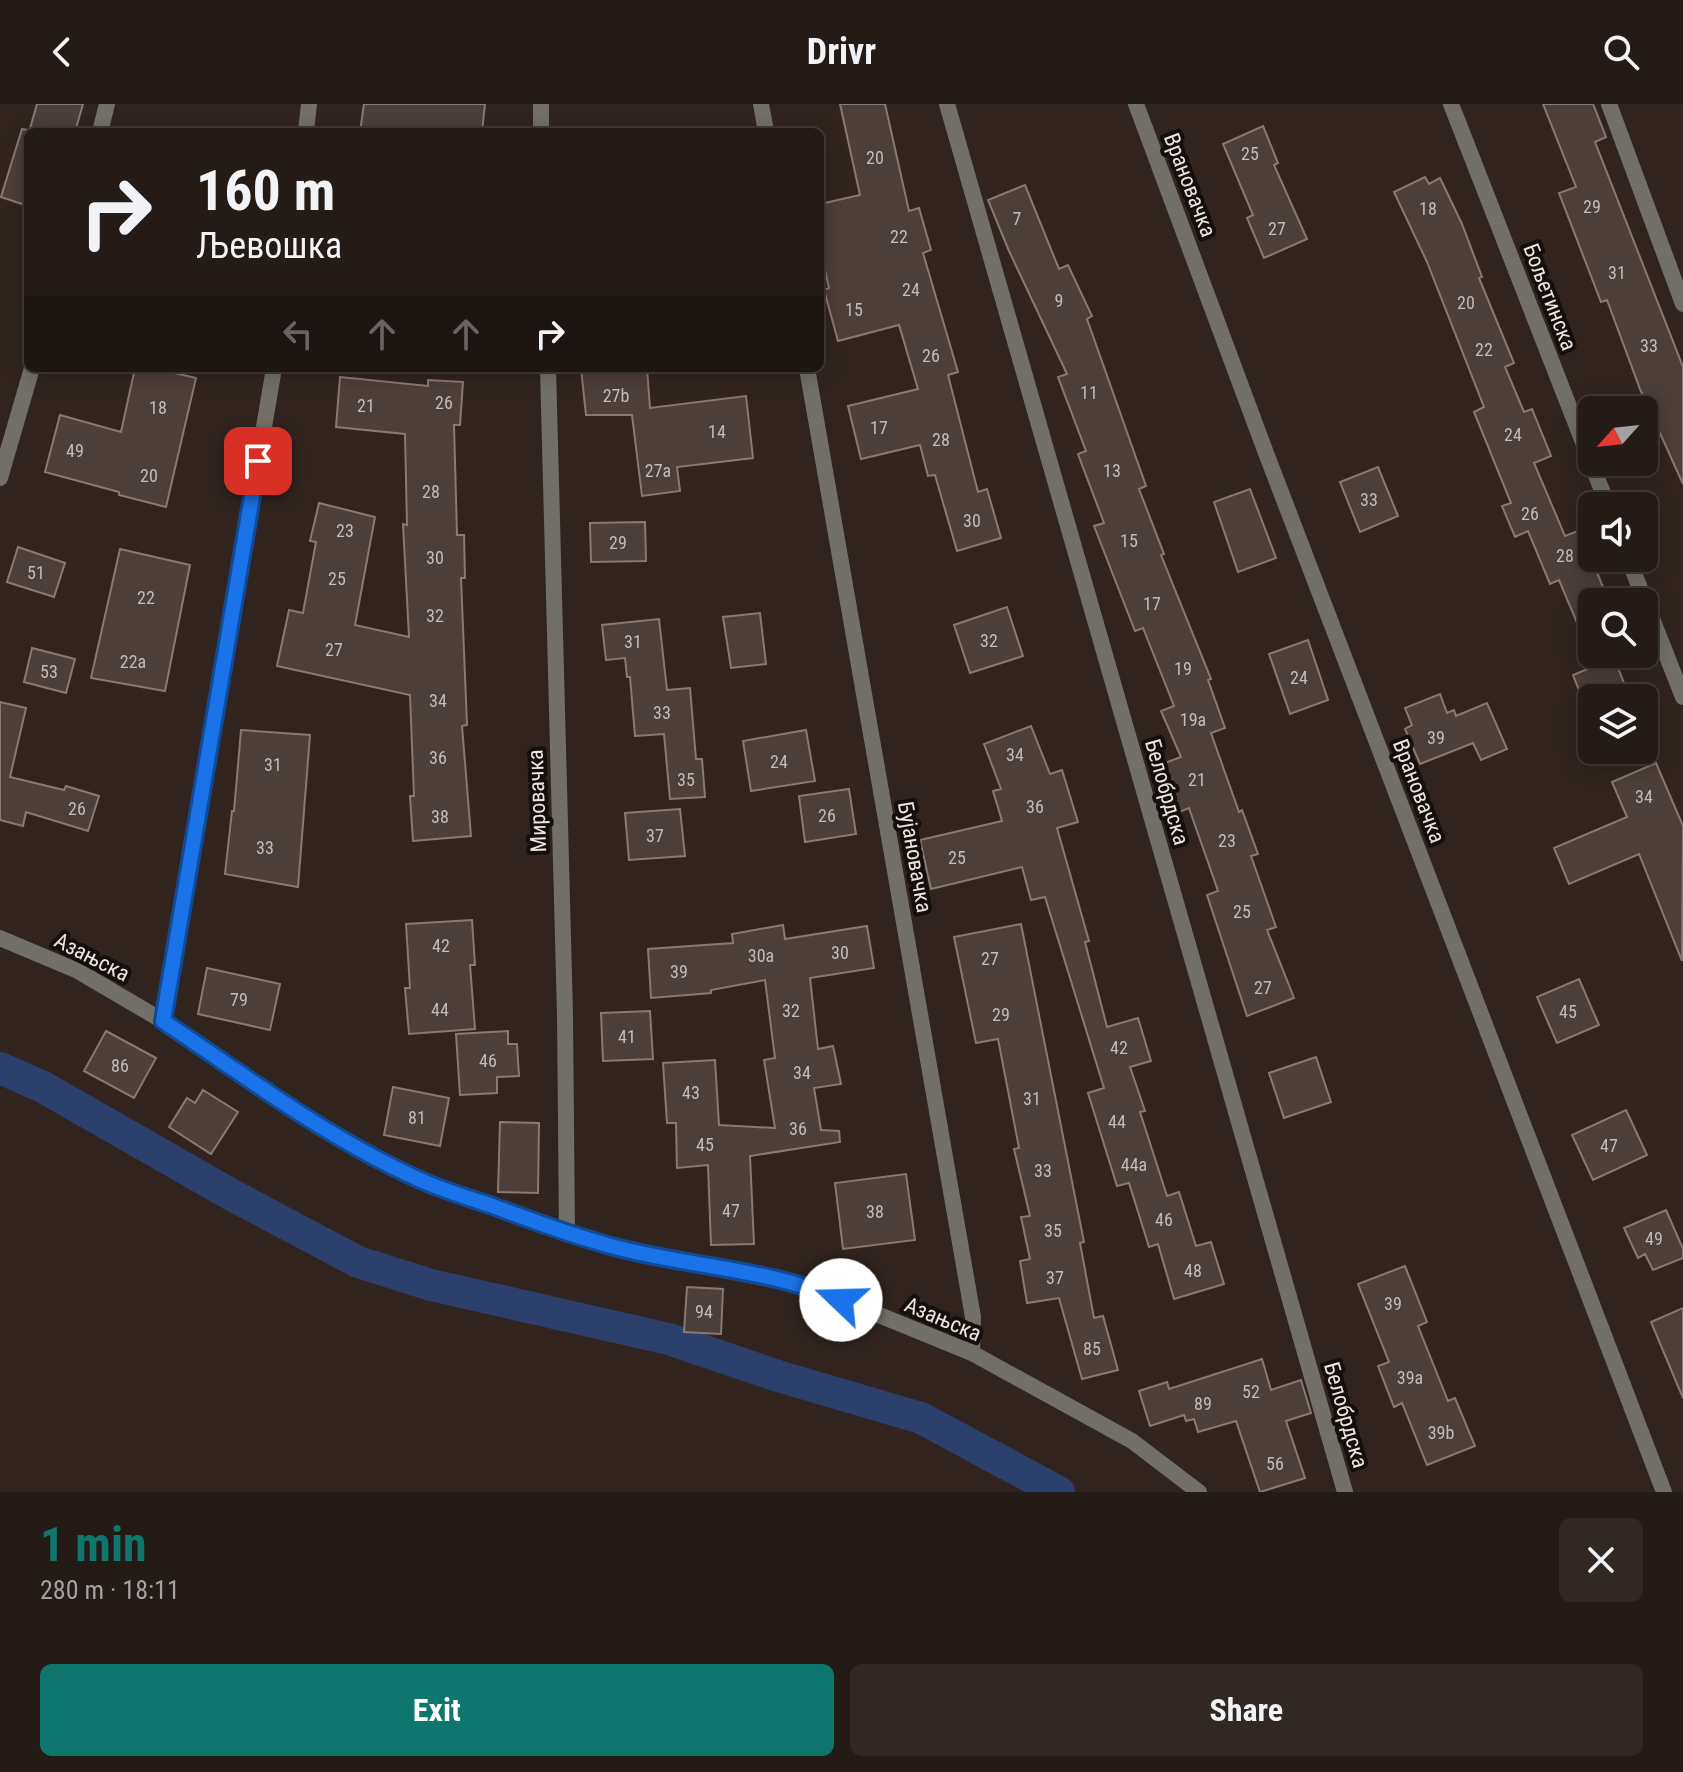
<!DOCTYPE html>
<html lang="en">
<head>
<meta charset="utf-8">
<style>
  :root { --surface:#251b16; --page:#312823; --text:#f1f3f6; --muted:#a3a1a1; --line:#423935; --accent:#0f766e }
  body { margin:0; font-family:"Roboto Condensed",sans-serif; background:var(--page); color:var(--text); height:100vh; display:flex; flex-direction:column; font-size:30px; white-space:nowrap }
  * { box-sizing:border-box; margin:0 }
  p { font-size:26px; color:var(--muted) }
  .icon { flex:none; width:44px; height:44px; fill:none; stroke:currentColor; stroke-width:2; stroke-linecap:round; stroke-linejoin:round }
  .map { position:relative; height:1388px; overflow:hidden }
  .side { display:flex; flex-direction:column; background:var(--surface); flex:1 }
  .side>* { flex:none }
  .hud { position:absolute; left:24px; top:24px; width:800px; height:244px; border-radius:12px; box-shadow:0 4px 20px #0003,0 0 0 2px var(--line); background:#251b16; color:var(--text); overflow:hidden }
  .needle { width:52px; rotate:243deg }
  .fabs { position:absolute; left:1578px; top:292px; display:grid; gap:16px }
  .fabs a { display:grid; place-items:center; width:80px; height:80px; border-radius:12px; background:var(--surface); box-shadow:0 4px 20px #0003,0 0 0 2px var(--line); font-size:40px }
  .pin { position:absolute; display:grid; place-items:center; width:68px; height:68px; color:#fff; margin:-34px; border-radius:16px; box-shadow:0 4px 12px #0006 }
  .me { position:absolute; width:88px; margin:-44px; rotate:291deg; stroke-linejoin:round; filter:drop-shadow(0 0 6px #0008) }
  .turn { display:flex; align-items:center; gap:28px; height:168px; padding:0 40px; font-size:36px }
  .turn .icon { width:104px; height:104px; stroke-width:2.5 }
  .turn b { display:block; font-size:56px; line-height:68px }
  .lanes { display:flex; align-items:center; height:76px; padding:0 40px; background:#0003; justify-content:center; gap:40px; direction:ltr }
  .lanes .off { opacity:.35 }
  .round { display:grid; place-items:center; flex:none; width:84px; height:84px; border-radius:12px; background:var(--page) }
  .headline { display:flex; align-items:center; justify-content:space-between; height:136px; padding:0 40px }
  h1 { font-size:48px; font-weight:700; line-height:60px; color:var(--accent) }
  .action { display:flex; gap:16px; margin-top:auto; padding:16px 40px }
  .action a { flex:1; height:92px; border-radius:12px; background:var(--accent); color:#fff; font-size:32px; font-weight:700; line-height:92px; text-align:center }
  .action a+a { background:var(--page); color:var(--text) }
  header { display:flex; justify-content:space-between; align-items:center; height:104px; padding:0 40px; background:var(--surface); font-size:36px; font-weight:700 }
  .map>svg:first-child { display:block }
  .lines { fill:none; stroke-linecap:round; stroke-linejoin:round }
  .canal { stroke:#2b406c; stroke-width:32 }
  .building { fill:#4c3e38; stroke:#887972; stroke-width:2 }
  .minor { stroke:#726f69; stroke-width:16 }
  .route-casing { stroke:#114b97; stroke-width:20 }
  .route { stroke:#1a73e8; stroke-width:14 }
  .labels { text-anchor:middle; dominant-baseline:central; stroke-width:8; stroke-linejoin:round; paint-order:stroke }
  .number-label { font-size:18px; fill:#c5bbb7 }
  .street-label { font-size:22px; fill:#ede5e1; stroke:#140f0c }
</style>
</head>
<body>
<header><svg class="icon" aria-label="back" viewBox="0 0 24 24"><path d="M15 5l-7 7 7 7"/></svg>Drivr<svg class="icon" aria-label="search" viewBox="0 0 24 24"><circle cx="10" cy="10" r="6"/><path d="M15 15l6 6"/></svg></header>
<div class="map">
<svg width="1683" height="1388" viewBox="0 0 1683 1388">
  <rect width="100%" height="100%" fill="#31241e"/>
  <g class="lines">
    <path class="canal" d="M0 964 43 983 230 1090 358 1158 431 1181 669 1235 778 1272 921 1314 1059 1388"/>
  </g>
  <path class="building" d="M37 0H83L75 28H29Z
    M364 0H485L482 28 407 25V28H360Z
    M840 0H885L909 107 919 104 931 146 923 149 958 268 948 271 978 388 987 385 1001 434 957 447 935 371 928 372 920 341 861 355 848 302 918 285 899 221 838 237 824 186 829 184 820 143V100L860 91Z
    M1543 0H1593L1606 33 1595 38 1683 263V380L1640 285 1607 196 1601 198 1559 89 1576 83Z
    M1263 22 1278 59 1274 61 1307 135 1264 154 1247 114 1253 111 1223 40Z
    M22 25 28 26V102L1 93Z
    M1425 73 1429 80 1440 74 1462 120 1482 173 1479 174 1514 259 1505 263 1524 308 1532 305 1551 352 1534 359 1565 432 1583 425 1592 454 1597 460 1594 461 1609 498H1592V554L1559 476 1550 480 1528 427 1515 433 1502 402 1511 399 1474 308 1484 303 1427 158 1394 88Z
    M1025 81 1059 165 1068 161 1092 212 1087 215 1146 382 1139 385 1164 450 1161 451 1211 575 1208 576 1225 624 1211 629 1239 708 1242 706 1258 750 1251 752 1276 823 1267 826 1294 894 1247 912 1207 791 1218 787 1189 704 1179 708 1162 660 1181 653 1161 607 1174 602 1143 524 1135 527 1094 422 1104 419 1078 350 1086 347 1058 273 1067 270 1009 147 988 96Z
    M135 264H153L196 274 166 403 119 391V388L45 368 60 311 121 328Z
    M581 264H647L650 304 746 292 753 354 677 363 680 387 642 392 632 311H586Z
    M340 273 428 282V276L463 278 460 321H454L457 431H464L465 474H461L467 621 462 622 471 732 413 737 410 692H414L410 591 277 562 289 506 303 509 316 438 310 437 319 399 375 413 355 521 409 533 403 420 407 421 405 330 336 323Z
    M1378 363 1398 412 1360 428 1340 378Z
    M1250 385 1276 454 1238 468 1214 398Z
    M645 418 646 457 591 458 590 419Z
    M18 443 65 459 54 493 7 478Z
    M120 445 190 461 165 587 91 574Z
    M1007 503 1023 552 970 569 954 521Z
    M760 509 766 560 731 564 723 513Z
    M659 515 667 586 690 584 696 655H702L705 693 670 695 664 630 635 632 630 573H627L625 554 606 556 602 521Z
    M1308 536 1328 596 1290 610 1269 550Z
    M32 544 75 555 66 589 24 578Z
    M1614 554 1630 594H1582L1573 571Z
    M1440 590 1447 609 1454 606 1456 612 1487 599 1507 645 1481 656 1473 639 1420 660 1405 625 1412 621 1405 604Z
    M0 598 26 604 10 673 64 686 66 682 99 692 88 727 26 708 23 722 0 716Z
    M1031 622 1050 670 1062 666 1078 718 1057 724 1089 837 1085 838 1107 923 1138 914 1151 957 1130 963 1145 1007 1140 1008 1167 1092 1179 1088 1196 1142 1211 1138 1224 1180 1174 1195 1158 1140 1149 1143 1129 1079 1117 1082 1088 989 1104 984 1045 793 1031 796 1022 763 931 785 920 736 1002 717 993 687 1001 685 984 640Z
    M241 626 310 631 298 783 225 770 232 707H234Z
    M806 626 815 677 751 687 743 637Z
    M1656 659 1683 722 1682 857 1639 750 1569 780 1554 744 1627 713 1612 678Z
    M849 685 856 730 805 738 799 692Z
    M680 705 685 752 629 756 625 709Z
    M472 816 475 861H470L475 925 409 930 405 884H410L406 820Z
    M1021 820 1084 1138 1080 1139 1094 1214 1103 1212 1118 1266 1082 1275 1059 1194 1027 1199 1020 1157 1030 1155 1021 1113 1030 1112 1014 1045 1019 1044 998 935 976 939 954 833Z
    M783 821 785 835 867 822 874 864 810 874 818 945 833 942 841 980 814 984 821 1026 839 1027 840 1038 750 1052 754 1140 711 1141 708 1061 677 1064 676 1019H667L663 959 715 956 719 1021 775 1024 764 956 775 954 765 876 711 886V889L651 894 648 845 733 839 732 830Z
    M207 864 280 880 270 926 198 910Z
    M1579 875 1599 921 1557 939 1537 893Z
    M650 907 653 955 603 957 601 909Z
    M106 927 156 954 134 994 84 967Z
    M508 927V940H517L519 972 497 973V989L460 991 456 930Z
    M1316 953 1331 998 1284 1014 1269 969Z
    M393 983 449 994 440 1042 384 1031Z
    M203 986 238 1008 211 1050 169 1023 187 994 195 999Z
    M1626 1006 1647 1051 1593 1076 1572 1031Z
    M500 1018 539 1019 538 1089 498 1088Z
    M906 1070 915 1136 843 1145 835 1079Z
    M1666 1106 1683 1145V1154L1653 1166 1645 1150 1638 1154 1624 1124Z
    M1405 1162 1427 1218 1418 1222 1448 1297 1455 1294 1475 1342 1427 1361 1402 1299 1394 1303 1378 1262 1389 1258 1358 1180Z
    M687 1183 723 1185 721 1230 684 1228Z
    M1683 1204V1294L1651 1218Z
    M1262 1255 1271 1286 1301 1276 1311 1309 1286 1317 1305 1374 1260 1388 1236 1317 1198 1328 1194 1315 1186 1317 1184 1311 1150 1322 1139 1287 1167 1278 1169 1285Z"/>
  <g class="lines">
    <path class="minor" d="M541 0V28
      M761 0 766 28
      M947 0 1345 1388
      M1136 0 1266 349 1664 1388
      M1451 0 1608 402
      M1609 0 1683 200
      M100 28 107 0
      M306 28 309 0
      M548 264 565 910 567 1129
      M807 264 973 1213 972 1249
      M0 374 32 264
      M1628 454 1683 593
      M0 834 78 867 163 917 318 1020 366 1049 418 1075 611 1143 813 1184 972 1249 1132 1337 1199 1388
      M163 917 274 264"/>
  </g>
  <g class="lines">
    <g class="route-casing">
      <path id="route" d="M258 357 163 917C245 972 326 1033 416 1074 439 1085 465 1093 490 1101 530 1116 570 1131 611 1142 687 1163 768 1164 841 1196"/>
    </g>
    <use href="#route" class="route"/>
  </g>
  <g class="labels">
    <g class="number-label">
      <text x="1250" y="49">25</text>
      <text x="875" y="53">20</text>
      <text x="1592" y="102">29</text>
      <text x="1428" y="104">18</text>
      <text x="1017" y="114">7</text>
      <text x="1277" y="124">27</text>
      <text x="899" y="132">22</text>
      <text x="1617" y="168">31</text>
      <text x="911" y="185">24</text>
      <text x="1059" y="196">9</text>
      <text x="1466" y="198">20</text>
      <text x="854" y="205">15</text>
      <text x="1649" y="241">33</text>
      <text x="1484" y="245">22</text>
      <text x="931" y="251">26</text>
      <text x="1089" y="288">11</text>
      <text x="616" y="291">27b</text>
      <text x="444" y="298">26</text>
      <text x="366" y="301">21</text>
      <text x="158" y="303">18</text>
      <text x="879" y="323">17</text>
      <text x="717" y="327">14</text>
      <text x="1513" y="330">24</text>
      <text x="941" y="335">28</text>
      <text x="75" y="346">49</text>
      <text x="658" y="366">27a</text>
      <text x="1112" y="366">13</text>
      <text x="149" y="371">20</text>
      <text x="431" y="387">28</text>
      <text x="1369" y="395">33</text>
      <text x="1530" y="409">26</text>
      <text x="972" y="416">30</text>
      <text x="345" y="426">23</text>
      <text x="1129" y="436">15</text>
      <text x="618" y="438">29</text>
      <text x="1565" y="451">28</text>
      <text x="435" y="453">30</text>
      <text x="36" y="468">51</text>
      <text x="337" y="474">25</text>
      <text x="146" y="493">22</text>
      <text x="1152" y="499">17</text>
      <text x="435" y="511">32</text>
      <text x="989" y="536">32</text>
      <text x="633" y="537">31</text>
      <text x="334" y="545">27</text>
      <text x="133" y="557">22a</text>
      <text x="1183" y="564">19</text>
      <text x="49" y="567">53</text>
      <text x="1299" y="573">24</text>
      <text x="438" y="596">34</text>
      <text x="662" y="608">33</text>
      <text x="1193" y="615">19a</text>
      <text x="1436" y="633">39</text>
      <text x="1015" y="650">34</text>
      <text x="438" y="653">36</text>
      <text x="779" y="657">24</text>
      <text x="273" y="660">31</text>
      <text x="686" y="675">35</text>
      <text x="1197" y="675">21</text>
      <text x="1644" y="692">34</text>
      <text x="1035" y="702">36</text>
      <text x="77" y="704">26</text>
      <text x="827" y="711">26</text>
      <text x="440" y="712">38</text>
      <text x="655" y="731">37</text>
      <text x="1227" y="736">23</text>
      <text x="265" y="743">33</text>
      <text x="957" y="753">25</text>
      <text x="1242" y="807">25</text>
      <text x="441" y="841">42</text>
      <text x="840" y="848">30</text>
      <text x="761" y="851">30a</text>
      <text x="990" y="854">27</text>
      <text x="679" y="867">39</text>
      <text x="1263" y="883">27</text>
      <text x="239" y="895">79</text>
      <text x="440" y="905">44</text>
      <text x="791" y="906">32</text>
      <text x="1568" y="907">45</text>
      <text x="1001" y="910">29</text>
      <text x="627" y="932">41</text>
      <text x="1119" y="943">42</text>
      <text x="488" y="956">46</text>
      <text x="120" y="961">86</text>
      <text x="802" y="968">34</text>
      <text x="691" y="988">43</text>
      <text x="1032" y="994">31</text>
      <text x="417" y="1013">81</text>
      <text x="1117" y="1017">44</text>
      <text x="798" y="1024">36</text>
      <text x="705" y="1040">45</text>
      <text x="1609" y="1041">47</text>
      <text x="1134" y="1060">44a</text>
      <text x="1043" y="1066">33</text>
      <text x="731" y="1106">47</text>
      <text x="875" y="1107">38</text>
      <text x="1164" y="1115">46</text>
      <text x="1053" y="1126">35</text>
      <text x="1654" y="1134">49</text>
      <text x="1193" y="1166">48</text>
      <text x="1055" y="1173">37</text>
      <text x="1393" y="1199">39</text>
      <text x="704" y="1207">94</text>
      <text x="1092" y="1244">85</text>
      <text x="1410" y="1273">39a</text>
      <text x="1251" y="1287">52</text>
      <text x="1203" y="1299">89</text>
      <text x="1441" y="1328">39b</text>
      <text x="1275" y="1359">56</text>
    </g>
    <g class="street-label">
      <text transform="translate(1190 81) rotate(69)">Врановачка</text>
      <text transform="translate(1550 193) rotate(69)">Бољетинска</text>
      <text transform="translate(1419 687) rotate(69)">Врановачка</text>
      <text transform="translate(1167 688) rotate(74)">Белобрдска</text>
      <text transform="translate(537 697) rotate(-92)">Мировачка</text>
      <text transform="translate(915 753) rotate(80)">Бујановачка</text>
      <text transform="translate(92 853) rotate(27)">Азањска</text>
      <text transform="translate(943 1215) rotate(23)">Азањска</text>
      <text transform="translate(1346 1311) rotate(74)">Белобрдска</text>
    </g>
  </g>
</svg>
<div class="fabs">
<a><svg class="needle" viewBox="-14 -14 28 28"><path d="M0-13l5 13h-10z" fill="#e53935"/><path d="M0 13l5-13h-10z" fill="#a3a1a1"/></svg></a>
<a><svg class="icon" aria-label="sound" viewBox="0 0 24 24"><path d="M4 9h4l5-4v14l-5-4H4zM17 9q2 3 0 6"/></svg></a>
<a><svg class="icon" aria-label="search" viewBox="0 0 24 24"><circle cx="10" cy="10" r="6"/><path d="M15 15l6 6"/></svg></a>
<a><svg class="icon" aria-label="layers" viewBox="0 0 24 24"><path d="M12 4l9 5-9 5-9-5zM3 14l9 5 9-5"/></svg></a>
</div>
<div class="pin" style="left:258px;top:357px;background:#d93025"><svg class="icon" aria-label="arrive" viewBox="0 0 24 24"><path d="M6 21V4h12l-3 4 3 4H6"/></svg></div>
<svg class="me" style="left:841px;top:1196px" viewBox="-20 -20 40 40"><circle r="19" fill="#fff"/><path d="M0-13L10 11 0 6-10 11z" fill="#1a73e8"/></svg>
<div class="hud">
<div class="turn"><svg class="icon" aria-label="right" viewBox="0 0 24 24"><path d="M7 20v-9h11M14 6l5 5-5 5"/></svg><div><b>160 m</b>Љевошка</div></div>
<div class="lanes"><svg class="icon off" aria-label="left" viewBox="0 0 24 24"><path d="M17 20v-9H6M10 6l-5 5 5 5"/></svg><svg class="icon off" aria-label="ahead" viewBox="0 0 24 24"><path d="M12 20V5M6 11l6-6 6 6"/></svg><svg class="icon off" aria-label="ahead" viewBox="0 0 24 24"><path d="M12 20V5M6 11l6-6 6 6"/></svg><svg class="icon" aria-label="right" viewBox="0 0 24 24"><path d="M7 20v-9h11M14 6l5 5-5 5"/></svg></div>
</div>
</div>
<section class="side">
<div class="headline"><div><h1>1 min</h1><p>280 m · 18:11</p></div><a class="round"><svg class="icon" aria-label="close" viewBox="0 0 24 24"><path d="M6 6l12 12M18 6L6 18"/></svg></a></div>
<div class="action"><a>Exit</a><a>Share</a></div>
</section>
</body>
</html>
